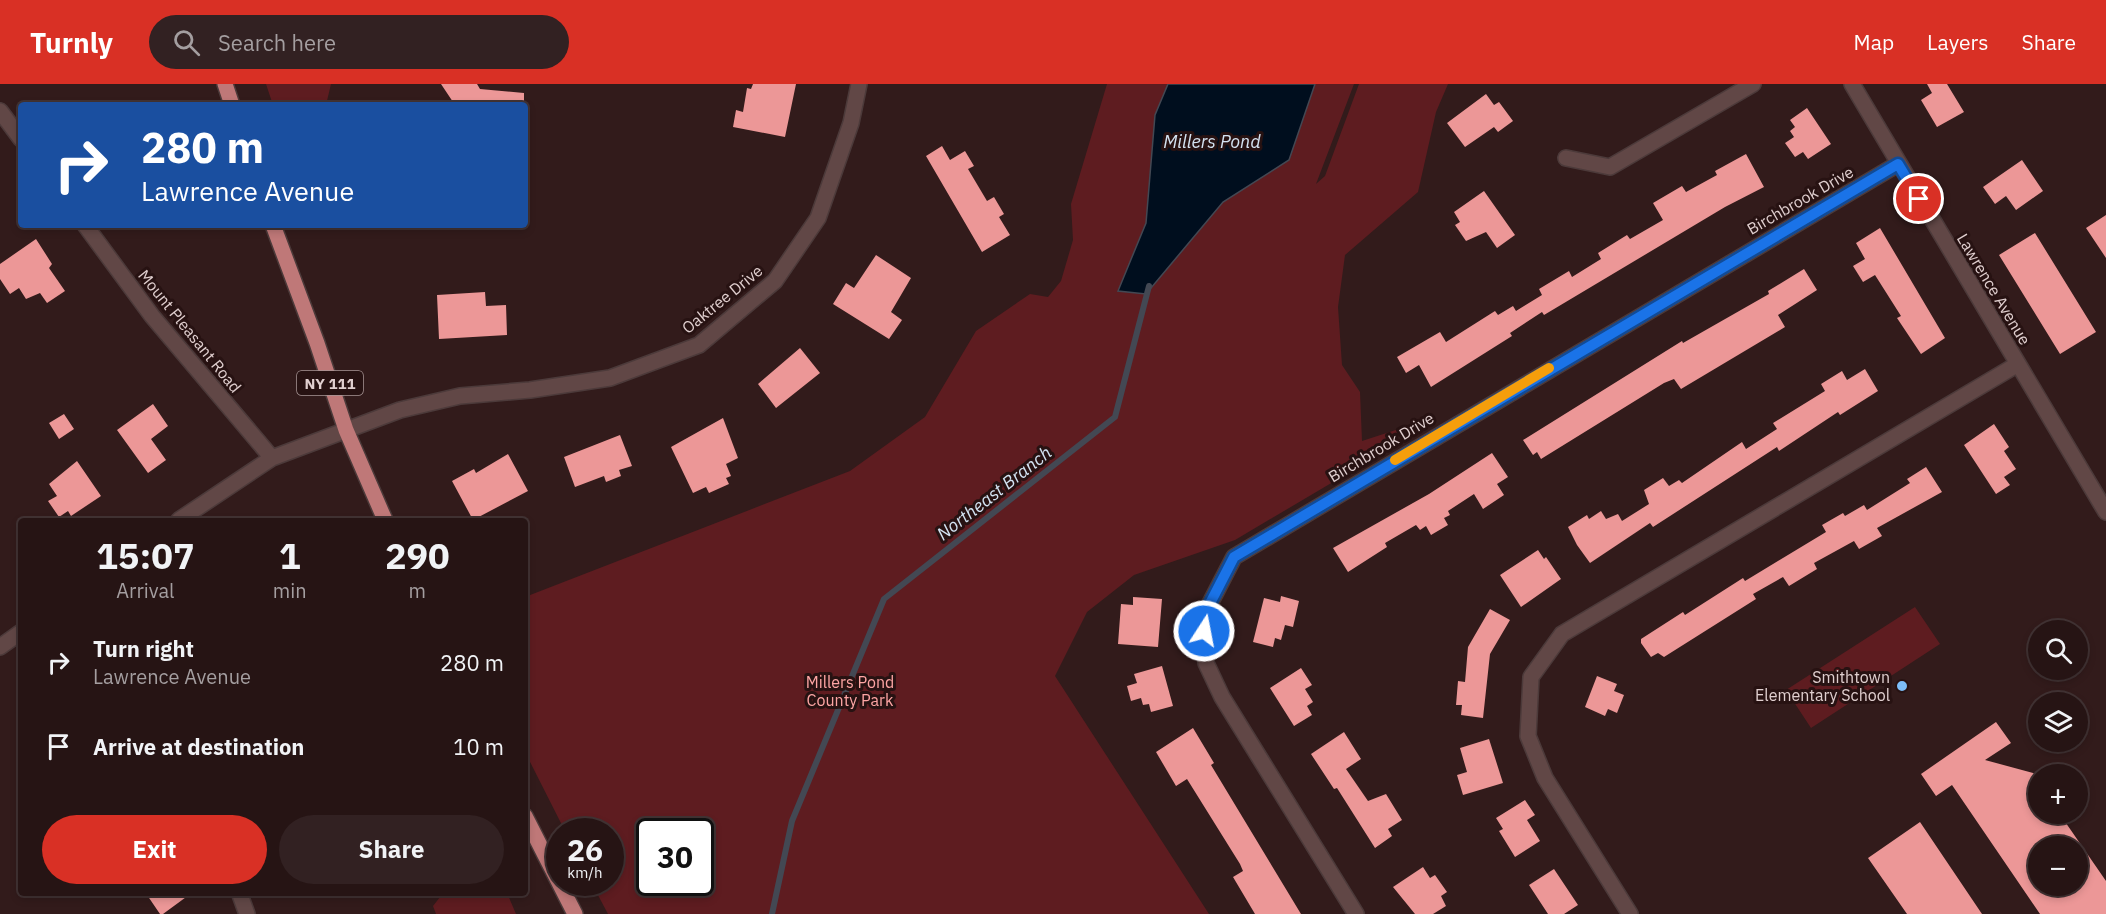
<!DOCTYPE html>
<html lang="en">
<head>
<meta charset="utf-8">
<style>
  :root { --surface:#261414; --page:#322122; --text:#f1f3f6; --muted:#a49ea0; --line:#423334; --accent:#d93025 }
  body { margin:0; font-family:"IBM Plex Sans",sans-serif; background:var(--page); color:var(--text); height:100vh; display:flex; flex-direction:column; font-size:22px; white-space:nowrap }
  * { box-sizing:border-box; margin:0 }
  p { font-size:20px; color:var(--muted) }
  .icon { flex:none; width:33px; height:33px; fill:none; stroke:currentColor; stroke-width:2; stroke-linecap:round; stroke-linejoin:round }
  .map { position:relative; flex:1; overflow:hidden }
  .drawer { position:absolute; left:18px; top:434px; width:510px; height:378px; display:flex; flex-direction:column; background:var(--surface); border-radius:6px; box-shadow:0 3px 9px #0003,0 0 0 2px var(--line) }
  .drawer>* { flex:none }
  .top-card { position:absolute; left:18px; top:18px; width:510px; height:126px; border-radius:6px; box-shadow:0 3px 9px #0003,0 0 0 2px var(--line); background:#1a4fa0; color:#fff; overflow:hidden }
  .buttons { position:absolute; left:2028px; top:536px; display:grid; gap:12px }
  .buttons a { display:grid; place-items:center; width:60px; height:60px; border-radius:50%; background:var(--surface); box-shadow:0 3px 9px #0003,0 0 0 2px var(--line); font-size:30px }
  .speed { position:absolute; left:546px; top:734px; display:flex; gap:12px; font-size:30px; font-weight:700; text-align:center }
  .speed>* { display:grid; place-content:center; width:78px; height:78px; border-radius:50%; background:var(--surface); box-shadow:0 3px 9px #0003,0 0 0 2px var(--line); line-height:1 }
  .speed small { font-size:15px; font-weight:400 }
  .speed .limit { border:3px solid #111; border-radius:9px; background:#fff; color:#111 }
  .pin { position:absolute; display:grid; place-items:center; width:51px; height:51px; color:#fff; margin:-26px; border:3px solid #fff; border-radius:50%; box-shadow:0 2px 6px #0007 }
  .me { position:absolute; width:66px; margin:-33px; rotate:11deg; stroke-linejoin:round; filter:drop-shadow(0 0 4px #0008) }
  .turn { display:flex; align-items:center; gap:21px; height:126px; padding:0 24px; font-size:27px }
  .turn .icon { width:78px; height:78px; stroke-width:2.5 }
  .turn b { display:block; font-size:42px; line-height:51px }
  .eta { display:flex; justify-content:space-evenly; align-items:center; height:102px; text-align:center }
  .eta b { font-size:36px; font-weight:700; line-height:42px }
  .button { display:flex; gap:12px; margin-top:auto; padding:12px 24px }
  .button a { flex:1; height:69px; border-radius:36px; background:var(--accent); color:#fff; font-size:24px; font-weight:700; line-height:69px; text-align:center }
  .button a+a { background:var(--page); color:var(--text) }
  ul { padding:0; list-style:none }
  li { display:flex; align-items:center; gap:18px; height:84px; padding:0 24px }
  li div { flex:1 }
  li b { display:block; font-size:22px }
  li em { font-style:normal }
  header { display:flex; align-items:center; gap:36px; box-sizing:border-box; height:84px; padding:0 30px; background:var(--accent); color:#fff }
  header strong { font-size:28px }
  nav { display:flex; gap:33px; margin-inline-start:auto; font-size:21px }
  .search { width:420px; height:54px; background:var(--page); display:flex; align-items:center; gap:15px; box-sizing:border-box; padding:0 21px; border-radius:33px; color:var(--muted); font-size:22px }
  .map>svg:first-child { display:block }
  .green { fill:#5e1c20; fill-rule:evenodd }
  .water { fill:#000e1e; stroke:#434853; stroke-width:1.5 }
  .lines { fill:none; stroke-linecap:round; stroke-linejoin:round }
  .stream { stroke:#434853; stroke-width:6 }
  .building { fill:#ec9797; fill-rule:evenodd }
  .minor-casing { stroke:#4c3a3a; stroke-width:18 }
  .major-casing { stroke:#4c3a3a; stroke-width:18 }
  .minor { stroke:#614746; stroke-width:15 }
  .major { stroke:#bf7878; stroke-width:15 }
  .route-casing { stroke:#114b97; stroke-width:15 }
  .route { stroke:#1a73e8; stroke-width:10 }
  .slow { stroke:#f59e0b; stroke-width:10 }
  .poi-dot { fill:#7dbef9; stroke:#271212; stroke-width:2 }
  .labels { text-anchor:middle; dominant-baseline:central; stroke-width:6; stroke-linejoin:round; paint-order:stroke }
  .shield { fill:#271212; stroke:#a89696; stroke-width:1.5 }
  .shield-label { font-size:15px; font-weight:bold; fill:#e0cfcf }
  .street-label { font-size:16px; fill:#e0cfcf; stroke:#271212 }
  .poi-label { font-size:16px; fill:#e0cfcf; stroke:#271212; text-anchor:end }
  .park-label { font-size:16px; fill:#fea5a4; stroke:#271212 }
  .water-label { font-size:18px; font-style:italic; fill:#d4e3f2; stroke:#271212 }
</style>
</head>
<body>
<header>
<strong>Turnly</strong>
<div class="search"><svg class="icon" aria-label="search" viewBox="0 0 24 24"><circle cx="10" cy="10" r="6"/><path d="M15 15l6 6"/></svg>Search here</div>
<nav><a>Map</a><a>Layers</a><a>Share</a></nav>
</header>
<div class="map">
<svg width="2106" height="830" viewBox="0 0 2106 830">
  <rect width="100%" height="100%" fill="#321b1b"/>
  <path class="green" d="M266 0H331L326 21H273Z
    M1107 0H1354L1316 100 1325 92 1359 0H1448L1436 28 1418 108 1345 171 1338 223 1342 281 1360 308 1362 357 1408 342 1351 377 1355 385 1235 456 1134 491 1087 528 1055 592 1209 830H608L591 798H610V747H565L525 668V513L850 387 925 333 976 247 1030 210 1048 213 1061 197 1073 156 1071 120ZM650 747H700V798H650Z
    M1915 523 1940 560 1811 644 1786 606Z
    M444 808 507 809 516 830H436L433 822Z"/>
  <path class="water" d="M1168 0H1315L1289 76 1223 118 1146 210 1118 207 1146 139 1155 31Z"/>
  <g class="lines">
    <path class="stream" d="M772 830 792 737 884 515 1115 333 1149 202"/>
  </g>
  <path class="building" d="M441 0H477L480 5 524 9V21H455Z
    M753 0H796L785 53 733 43 736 26 743 28 747 4 751 5Z
    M1927 0H1947L1964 28 1937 43 1921 16 1932 9Z
    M1486 10 1494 21 1499 18 1513 37 1498 48 1494 43 1465 63 1447 39Z
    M1807 24 1831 60 1808 75 1803 68 1795 73 1785 59 1794 53 1790 47 1795 43 1790 36Z
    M942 62 950 76 965 67 974 82 968 85 987 117 994 113 1004 130 999 133 1010 151 982 168 926 72Z
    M1746 70 1764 103 1725 123 1544 231 1542 228 1510 249 1512 252 1431 303 1419 281 1406 289 1397 273 1440 248 1446 258 1495 227 1498 231 1513 222 1516 227 1542 211 1539 205 1569 187 1572 193 1601 175 1598 169 1627 151 1630 155 1663 136 1653 119 1682 102 1686 108 1717 91 1715 87Z
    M2022 76 2043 107 2016 126 2006 112 1995 120 1983 103Z
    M1484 107 1515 151 1497 164 1486 148 1466 157 1455 141 1460 138 1454 128Z
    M2106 131V174L2086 144Z
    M1880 144 1945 254 1921 270 1897 234 1901 232 1875 191 1863 198 1853 182 1865 175 1856 159Z
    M2035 149 2096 248 2060 270 1999 171Z
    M36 155 52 180 49 184 65 207 47 219 40 209 26 215 19 204 10 210 0 195V180Z
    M876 171 911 194 891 228 902 236 889 255 833 220 846 199 854 204Z
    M1804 185 1817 206 1778 231 1785 243 1681 305 1674 295 1664 299 1541 375 1537 368 1533 371 1523 356 1682 257 1683 259 1769 210 1768 207Z
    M485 208 486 222 506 221 507 251 439 255 437 211Z
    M800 264 820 289 776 324 758 300Z
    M1865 285 1878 307 1840 331 1838 328 1779 367 1777 363 1653 443 1650 439 1590 479 1577 461 1568 443 1587 431 1589 435 1601 427 1606 435 1618 430 1622 437 1649 420 1644 406 1663 394 1669 402 1679 396 1682 399 1742 358 1746 365 1777 345 1773 339 1825 307 1821 300 1842 287 1847 296Z
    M153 320 168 342 151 355 166 376 148 389 117 346Z
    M64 330 74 345 59 355 49 339Z
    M723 334 738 374 726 380 731 392 726 394 729 400 709 409 706 403 693 409 671 363Z
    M1994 340 2009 363 2004 367 2016 385 2004 393 2010 401 1996 410 1964 361Z
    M620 351 632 382 619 386 621 392 606 398 604 392 575 403 564 373Z
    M1492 369 1508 393 1497 400 1504 411 1483 425 1474 410 1448 427 1450 431 1444 434 1448 441 1431 451 1426 442 1420 446 1416 441 1385 459 1387 463 1348 488 1333 464 1429 410Z
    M508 370 528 407 473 436 452 397 474 385 476 389Z
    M77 377 101 412 71 432 68 427 59 433 48 417 57 412 49 400Z
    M1926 383 1942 408 1877 444 1882 452 1859 465 1854 457 1814 479 1817 485 1789 502 1783 493 1753 510 1756 515 1664 573 1658 569 1651 573 1641 559V555L1683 528 1685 531 1743 494 1745 497 1826 448 1822 441 1843 429 1845 432 1864 421 1867 426 1910 399 1907 395Z
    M1538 466 1544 475 1546 473 1561 495 1521 523 1500 491Z
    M1281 512 1299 517 1293 543 1285 541 1281 556 1275 554 1273 563 1253 558 1264 514 1280 518Z
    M1133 513 1162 515 1158 563 1118 560 1121 520 1133 521Z
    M1490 525 1510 536 1490 570 1483 634 1461 631 1462 621H1456L1458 597 1465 598 1468 563Z
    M1162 582 1173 622 1151 628 1149 620 1143 621 1141 614 1131 617 1127 602 1137 599 1134 590Z
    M1301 584 1312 601 1305 605 1313 618 1307 622 1312 631 1294 642 1270 604Z
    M1597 592 1617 600 1614 607 1624 611 1617 629 1608 625 1605 632 1585 623Z
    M1996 638 2011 659 1985 676 2037 690 2033 702 2038 710V729H2059L2106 797V830H2040L1952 701 1936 712 1921 690ZM2038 762H2078V801H2038Z
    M1193 644 1214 679 1211 681 1301 830H1255L1233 793 1243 787 1240 780 1187 695 1176 702 1156 668Z
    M1344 648 1361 675 1346 685 1368 717 1386 710 1402 736 1388 745 1392 752 1375 764 1337 704 1334 705 1311 670Z
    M1489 655 1503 699 1463 711 1457 691 1467 688 1460 664Z
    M1525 716 1535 731 1527 736 1540 757 1515 773 1499 747 1503 745 1496 734Z
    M1920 738 1982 830H1907L1868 774Z
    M1423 783 1430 794 1435 791 1447 808 1441 812 1446 822 1433 830H1415L1393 803Z
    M1554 785 1578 821 1564 830H1548L1529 801Z
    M145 808H193L163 830H160Z"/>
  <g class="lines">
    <g class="minor-casing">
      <path id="minor" d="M1852 0 2106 428
        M0 27 21 55
        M1566 74 1610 83 1753 0
        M85 141 152 232 272 374
        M179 436 272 374 400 326 460 312 530 306 610 294 699 261 775 197 818 134 851 39 859 0
        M0 563 21 548
        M239 808 247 830
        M1356 830 1222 613 1206 579 1204 531 1234 473 1898 80
        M1630 830 1545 694 1528 652 1531 593 1562 550 2018 280"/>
    </g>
    <g class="major-casing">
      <path id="major" d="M225 0 232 21
        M273 141 317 259 346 346 385 436
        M525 732 575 830"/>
    </g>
    <use href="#minor" class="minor"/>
    <use href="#major" class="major"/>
  </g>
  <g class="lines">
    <g class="route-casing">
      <path id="route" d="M1204 547V531L1234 473 1898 80 1919 115"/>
    </g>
    <use href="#route" class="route"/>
    <path class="slow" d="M1395 376 1549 284"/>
  </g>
  <circle class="poi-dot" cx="1902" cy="602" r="6"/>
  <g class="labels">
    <rect class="shield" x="297" y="287" width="66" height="24" rx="4.5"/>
    <g class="shield-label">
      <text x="330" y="299">NY 111</text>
    </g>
    <g class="street-label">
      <text transform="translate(1800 116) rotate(-30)">Birchbrook Drive</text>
      <text transform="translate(1994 205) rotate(59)">Lawrence Avenue</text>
      <text transform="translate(722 215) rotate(-39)">Oaktree Drive</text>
      <text transform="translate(190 247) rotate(51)">Mount Pleasant Road</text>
      <text transform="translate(1381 363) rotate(-31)">Birchbrook Drive</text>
    </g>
    <g class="poi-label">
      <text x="1890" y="593">Smithtown<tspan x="1890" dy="18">Elementary School</tspan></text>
    </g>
    <g class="park-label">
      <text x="850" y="598">Millers Pond<tspan x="850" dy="18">County Park</tspan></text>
    </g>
    <g class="water-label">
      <text x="1212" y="57">Millers Pond</text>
      <text transform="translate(994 409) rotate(-38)">Northeast Branch</text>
    </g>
  </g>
</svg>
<div class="buttons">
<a><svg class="icon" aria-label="search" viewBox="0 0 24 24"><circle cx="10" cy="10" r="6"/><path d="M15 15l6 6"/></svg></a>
<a><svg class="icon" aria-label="layers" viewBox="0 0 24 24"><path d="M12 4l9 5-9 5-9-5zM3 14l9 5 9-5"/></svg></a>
<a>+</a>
<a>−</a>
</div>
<div class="speed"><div>26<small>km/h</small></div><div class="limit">30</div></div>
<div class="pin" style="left:1919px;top:115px;background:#d93025"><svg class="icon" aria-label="arrive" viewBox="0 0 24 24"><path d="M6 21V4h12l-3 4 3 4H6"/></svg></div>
<svg class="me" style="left:1204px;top:547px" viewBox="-20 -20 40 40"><circle r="17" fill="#1a73e8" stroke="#fff" stroke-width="3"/><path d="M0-11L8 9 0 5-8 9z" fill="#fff"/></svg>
<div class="top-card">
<div class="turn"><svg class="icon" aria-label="right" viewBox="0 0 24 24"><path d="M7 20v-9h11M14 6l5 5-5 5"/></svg><div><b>280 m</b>Lawrence Avenue</div></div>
</div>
<section class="drawer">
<div class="eta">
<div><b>15:07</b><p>Arrival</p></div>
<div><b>1</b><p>min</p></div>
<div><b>290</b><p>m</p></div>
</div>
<ul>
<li><svg class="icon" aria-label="right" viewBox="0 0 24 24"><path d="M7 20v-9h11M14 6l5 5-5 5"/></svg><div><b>Turn right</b><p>Lawrence Avenue</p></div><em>280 m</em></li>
<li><svg class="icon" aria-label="arrive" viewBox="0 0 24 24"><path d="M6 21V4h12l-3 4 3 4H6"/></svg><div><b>Arrive at destination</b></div><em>10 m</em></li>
</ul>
<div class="button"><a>Exit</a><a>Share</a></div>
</section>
</div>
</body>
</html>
